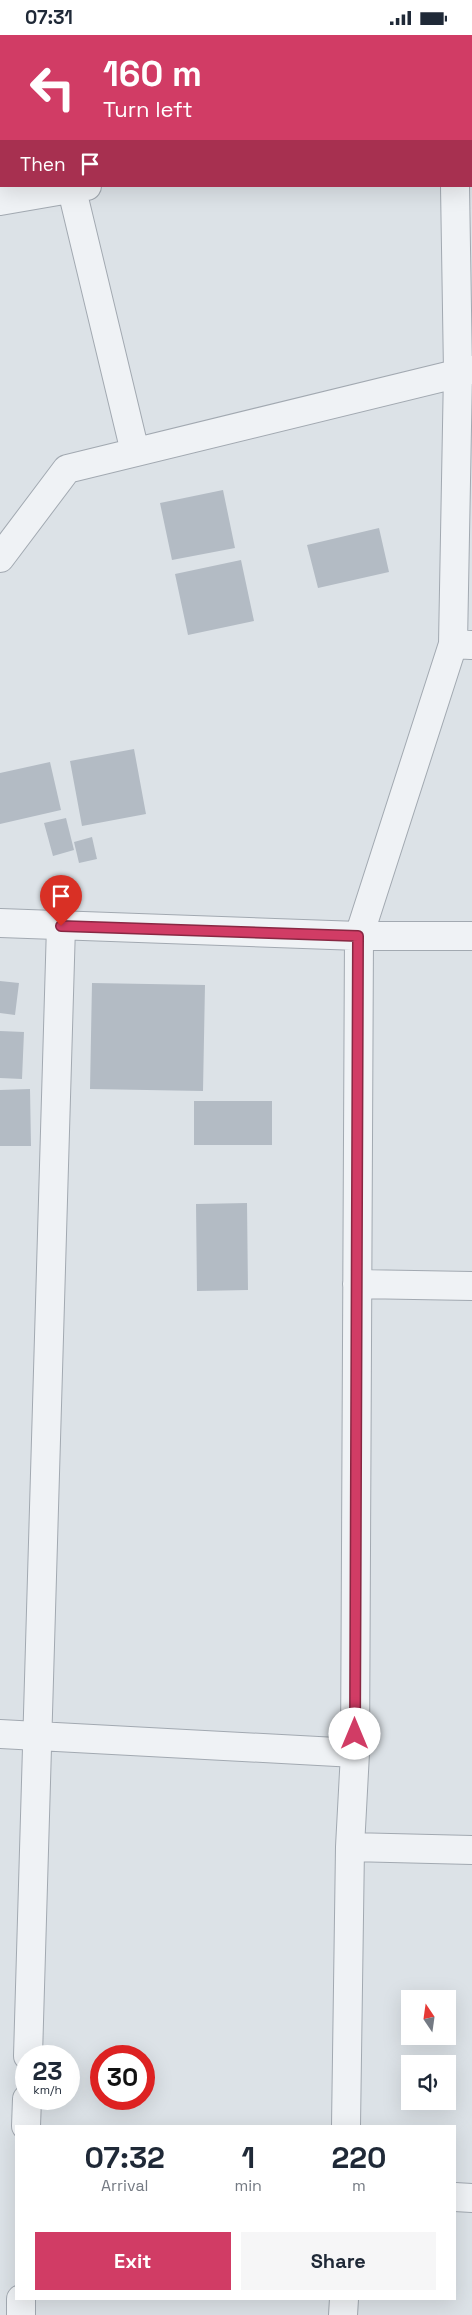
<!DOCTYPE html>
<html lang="en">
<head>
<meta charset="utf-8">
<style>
  :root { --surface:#fff; --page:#f6f6f7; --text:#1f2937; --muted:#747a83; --accent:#d13c65 }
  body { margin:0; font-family:"Space Grotesk",sans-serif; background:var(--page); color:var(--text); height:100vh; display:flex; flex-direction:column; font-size:19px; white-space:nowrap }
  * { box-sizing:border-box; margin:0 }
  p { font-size:16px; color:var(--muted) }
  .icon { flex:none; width:28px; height:28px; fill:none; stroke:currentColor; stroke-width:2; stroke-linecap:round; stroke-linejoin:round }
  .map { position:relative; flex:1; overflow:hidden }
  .panel { position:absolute; left:15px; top:2090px; width:441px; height:175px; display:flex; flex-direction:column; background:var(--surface); border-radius:0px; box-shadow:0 5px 20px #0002 }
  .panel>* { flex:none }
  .guide { position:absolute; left:0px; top:0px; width:472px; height:152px; box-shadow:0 5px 20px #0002; background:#d13c65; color:#fff; overflow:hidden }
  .needle { width:32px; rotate:347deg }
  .controls { position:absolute; left:401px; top:1955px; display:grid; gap:10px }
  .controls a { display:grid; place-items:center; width:55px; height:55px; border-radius:0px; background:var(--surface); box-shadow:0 5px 20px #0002; font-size:25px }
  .speed { position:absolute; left:15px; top:2010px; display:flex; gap:10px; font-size:25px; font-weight:700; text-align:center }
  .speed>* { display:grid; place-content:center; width:65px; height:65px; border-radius:50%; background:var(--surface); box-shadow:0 5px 20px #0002; line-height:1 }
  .speed small { font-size:12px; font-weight:400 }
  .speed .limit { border:8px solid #d22; background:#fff; color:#111 }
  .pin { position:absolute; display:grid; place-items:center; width:42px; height:42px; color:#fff; margin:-51px -21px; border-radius:50% 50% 50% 0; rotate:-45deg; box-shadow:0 0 5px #0007 }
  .pin .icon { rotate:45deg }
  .me { position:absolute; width:55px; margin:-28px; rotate:0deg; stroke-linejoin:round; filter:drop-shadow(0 0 4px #0008) }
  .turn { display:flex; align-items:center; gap:18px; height:105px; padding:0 20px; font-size:22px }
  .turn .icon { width:65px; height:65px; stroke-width:2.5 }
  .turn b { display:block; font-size:35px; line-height:42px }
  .then { display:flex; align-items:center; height:48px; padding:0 20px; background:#0003; gap:10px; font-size:19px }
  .eta { display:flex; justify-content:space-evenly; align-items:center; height:85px; text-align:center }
  .eta b { font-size:30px; font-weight:700; line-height:35px }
  .primary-button { display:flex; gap:10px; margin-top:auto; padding:10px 20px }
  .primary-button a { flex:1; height:58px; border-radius:0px; background:var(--accent); color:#fff; font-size:20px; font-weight:700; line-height:58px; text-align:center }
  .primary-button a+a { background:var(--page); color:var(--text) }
  .status { display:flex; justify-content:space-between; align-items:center; height:35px; padding:0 25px; background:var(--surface); direction:ltr }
  .status svg { height:14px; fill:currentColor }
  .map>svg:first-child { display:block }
  .building { fill:#b3bbc4 }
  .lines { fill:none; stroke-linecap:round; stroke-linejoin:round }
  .minor-casing { stroke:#a2a9b1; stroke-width:30 }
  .minor { stroke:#eff2f5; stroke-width:28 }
  .route-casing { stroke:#882742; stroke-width:12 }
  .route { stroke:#d13c65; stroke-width:9 }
</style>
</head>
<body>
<div class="status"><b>07:31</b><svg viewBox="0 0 49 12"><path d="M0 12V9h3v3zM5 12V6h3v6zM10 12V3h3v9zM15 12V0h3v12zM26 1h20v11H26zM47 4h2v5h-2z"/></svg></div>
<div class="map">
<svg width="472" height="2280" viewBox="0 0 472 2280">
  <rect width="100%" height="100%" fill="#dce2e7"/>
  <path class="building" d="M223 455 235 513 172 525 160 468Z
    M379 493 389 537 318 553 307 510Z
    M241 525 254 586 188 600 175 539Z
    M134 714 146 779 82 791 70 726Z
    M50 727 61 775 0 789V738Z
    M66 783 74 815 53 821 44 788Z
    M92 802 97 824 79 828 74 807Z
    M0 946 19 948 15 980 0 978Z
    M92 948 205 950 203 1056 90 1054Z
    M0 996 24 997 22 1044 0 1043Z
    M30 1054 31 1111H0V1055Z
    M194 1066H272V1110H194Z
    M247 1168 248 1255 197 1256 196 1169Z"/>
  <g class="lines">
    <g class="minor-casing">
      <path id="minor" d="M453 0V1
        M471 65H472
        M455 151 458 337 453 609 471 610
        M72 155 135 417
        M0 166 87 151
        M0 523 67 434 472 335
        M0 888 359 901H472
        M357 1249 472 1251
        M0 1699 355 1718
        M350 1812 472 1815
        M28 2021 61 891
        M26 2091 27 2064
        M346 2091 350 1812 355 1718 359 901 453 609
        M455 2162 472 2163
        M21 2280V2264
        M343 2280 344 2264"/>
    </g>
    <use href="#minor" class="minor"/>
  </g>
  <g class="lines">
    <g class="route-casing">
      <path id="route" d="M61 891 358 901 355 1699"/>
    </g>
    <use href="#route" class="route"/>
  </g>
</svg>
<div class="controls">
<a><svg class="needle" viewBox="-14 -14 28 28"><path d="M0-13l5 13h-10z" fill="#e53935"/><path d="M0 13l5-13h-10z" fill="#747a83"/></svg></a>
<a><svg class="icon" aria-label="sound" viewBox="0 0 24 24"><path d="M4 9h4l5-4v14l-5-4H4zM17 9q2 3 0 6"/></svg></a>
</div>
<div class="speed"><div>23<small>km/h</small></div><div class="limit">30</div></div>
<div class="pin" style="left:61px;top:891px;background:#d93025"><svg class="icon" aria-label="arrive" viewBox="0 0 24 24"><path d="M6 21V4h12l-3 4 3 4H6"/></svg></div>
<svg class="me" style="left:355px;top:1699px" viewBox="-20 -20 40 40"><circle r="19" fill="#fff"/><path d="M0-13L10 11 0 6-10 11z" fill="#d13c65"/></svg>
<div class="guide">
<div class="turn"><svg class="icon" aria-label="left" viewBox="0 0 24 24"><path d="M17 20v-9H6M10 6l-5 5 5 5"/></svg><div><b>160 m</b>Turn left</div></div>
<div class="then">Then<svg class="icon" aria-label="arrive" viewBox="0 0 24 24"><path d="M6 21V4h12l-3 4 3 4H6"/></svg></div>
</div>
<section class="panel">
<div class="eta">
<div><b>07:32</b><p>Arrival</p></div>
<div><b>1</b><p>min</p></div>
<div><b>220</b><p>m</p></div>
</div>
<div class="primary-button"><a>Exit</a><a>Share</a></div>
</section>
</div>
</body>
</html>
